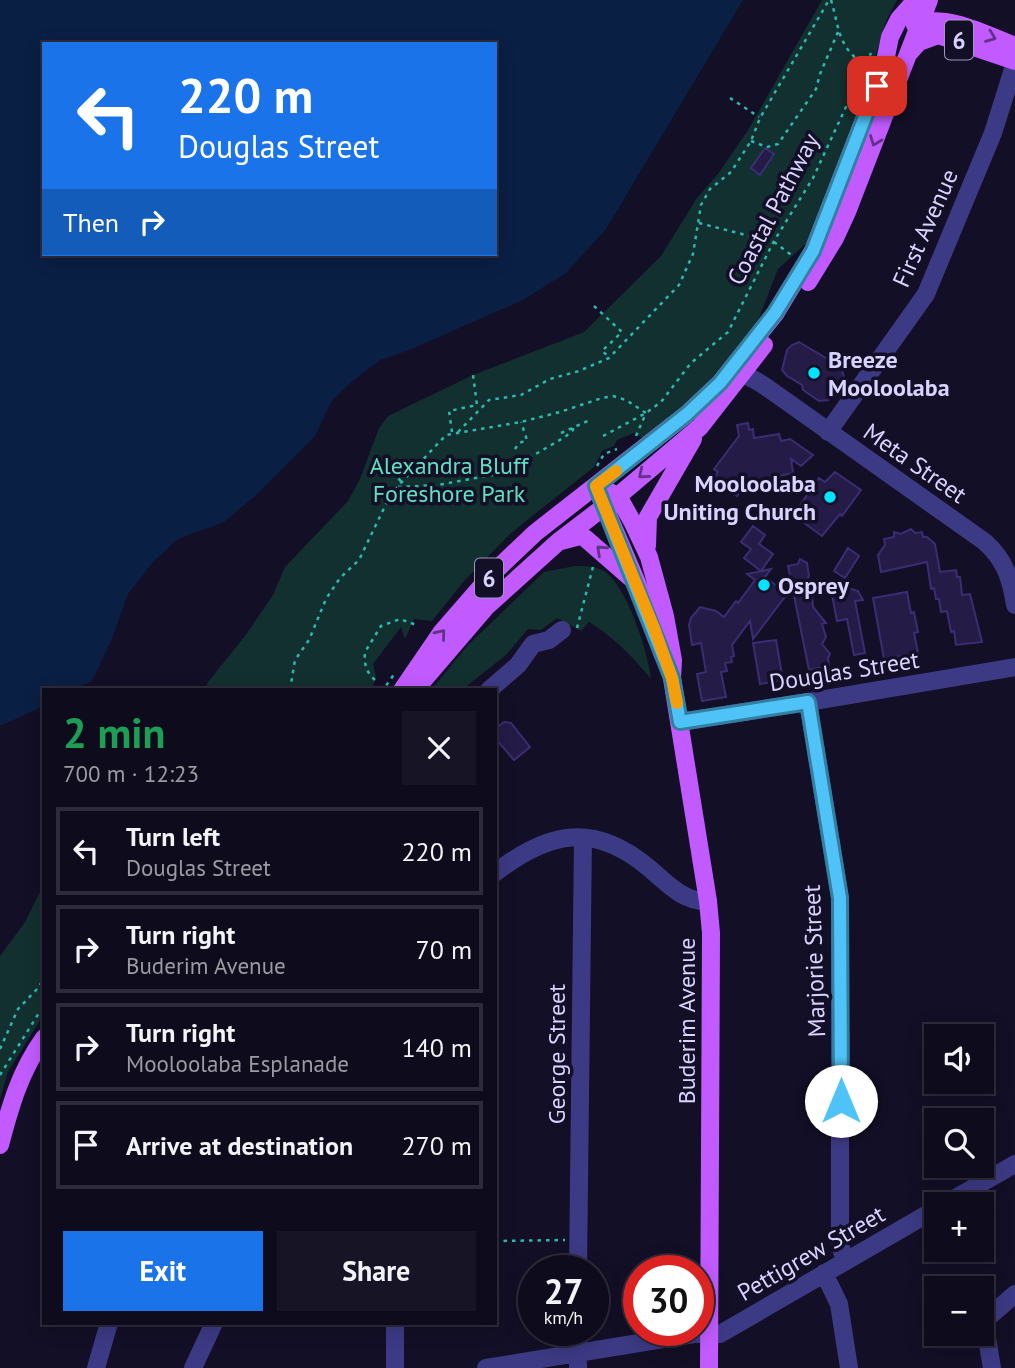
<!DOCTYPE html>
<html lang="en">
<head>
<meta charset="utf-8">
<style>
  :root { --surface:#0e0b1c; --page:#171425; --text:#f1f3f6; --muted:#9b9ba3; --line:#2e2b3b; --accent:#1a73e8 }
  body { margin:0; font-family:"PT Sans",sans-serif; background:var(--page); color:var(--text); height:100vh; display:flex; flex-direction:column; font-size:26px; white-space:nowrap }
  * { box-sizing:border-box; margin:0 }
  p { font-size:23px; color:var(--muted) }
  .icon { flex:none; width:38px; height:38px; fill:none; stroke:currentColor; stroke-width:2; stroke-linecap:round; stroke-linejoin:round }
  .map { position:relative; flex:1; overflow:hidden }
  .panel { position:absolute; left:42px; top:688px; width:455px; height:637px; display:flex; flex-direction:column; background:var(--surface); border-radius:0px; box-shadow:0 4px 18px #0003,0 0 0 2px var(--line) }
  .panel>* { flex:none }
  .hud { position:absolute; left:42px; top:42px; width:455px; height:214px; border-radius:0px; box-shadow:0 4px 18px #0003,0 0 0 2px var(--line); background:#1a73e8; color:#fff; overflow:hidden }
  .buttons { position:absolute; left:924px; top:1024px; display:grid; gap:14px }
  .buttons a { display:grid; place-items:center; width:70px; height:70px; border-radius:0px; background:var(--surface); box-shadow:0 4px 18px #0003,0 0 0 2px var(--line); font-size:35px }
  .speed { position:absolute; left:518px; top:1255px; display:flex; gap:14px; font-size:35px; font-weight:700; text-align:center }
  .speed>* { display:grid; place-content:center; width:91px; height:91px; border-radius:50%; background:var(--surface); box-shadow:0 4px 18px #0003,0 0 0 2px var(--line); line-height:1 }
  .speed small { font-size:18px; font-weight:400 }
  .speed .limit { border:10px solid #d22; background:#fff; color:#111 }
  .pin { position:absolute; display:grid; place-items:center; width:60px; height:60px; color:#fff; margin:-30px; border-radius:14px; box-shadow:0 4px 10px #0006 }
  .me { position:absolute; width:77px; margin:-38px; rotate:0deg; stroke-linejoin:round; filter:drop-shadow(0 0 5px #0008) }
  .turn { display:flex; align-items:center; gap:24px; height:147px; padding:0 21px; font-size:32px }
  .turn .icon { width:91px; height:91px; stroke-width:2.5 }
  .turn b { display:block; font-size:49px; line-height:60px }
  .then { display:flex; align-items:center; height:66px; padding:0 21px; background:#0003; gap:14px; font-size:26px }
  .round { display:grid; place-items:center; flex:none; width:74px; height:74px; border-radius:0px; background:var(--page) }
  .head { display:flex; align-items:center; justify-content:space-between; height:119px; padding:0 21px }
  h1 { font-size:42px; font-weight:800; line-height:52px; color:#1e9e55 }
  .button { display:flex; gap:14px; margin-top:auto; padding:14px 21px }
  .button a { flex:1; height:80px; border-radius:0px; background:var(--accent); color:#fff; font-size:28px; font-weight:800; line-height:80px; text-align:center }
  .button a+a { background:var(--page); color:var(--text) }
  ul { padding:0; list-style:none }
  li { display:flex; align-items:center; gap:21px; height:88px; margin:0 14px 10px; padding:0 7px; border:4px solid var(--line); border-radius:0px }
  li div { flex:1 }
  li b { display:block; font-size:26px }
  li em { font-style:normal }
  .map>svg:first-child { display:block }
  .green { fill:#12302f }
  .water { fill:#0a1f44; fill-rule:evenodd }
  .building { fill:#241b47; stroke:#3b2d73; stroke-width:2 }
  .lines { fill:none; stroke-linecap:round; stroke-linejoin:round }
  .path { stroke:#2fb8b0; stroke-width:2.5; stroke-dasharray:3.5 5; stroke-linecap:butt }
  .minor { stroke:#3d3a85; stroke-width:18 }
  .major { stroke:#c25bff; stroke-width:18 }
  .oneway { stroke:#623188 }
  .route-casing { stroke:#337fa1; stroke-width:18 }
  .route { stroke:#4fc3f7; stroke-width:12 }
  .slow { stroke:#f59e0b; stroke-width:12 }
  .poi-dot { fill:#00e5ff; stroke:#130f26; stroke-width:2.5 }
  .labels { text-anchor:middle; dominant-baseline:central; stroke-width:7; stroke-linejoin:round; paint-order:stroke }
  .shield { fill:#130f26; stroke:#9e99be; stroke-width:2 }
  .shield-label { font-size:23px; font-weight:bold; fill:#d9d4ff }
  .street-label { font-size:24px; fill:#d9d4ff; stroke:#130f26 }
  .poi-label { font-size:24px; font-weight:bold; fill:#d9d4ff; stroke:#130f26; text-anchor:start }
  .park-label { font-size:24px; fill:#5fe0c0; stroke:#130f26 }
</style>
</head>
<body>
<div class="map">
<svg width="1015" height="1368" viewBox="0 0 1015 1368">
  <rect width="100%" height="100%" fill="#130f26"/>
  <path class="green" d="M822 0H897L886 21 854 128 812 238 778 269 757 323 728 361 687 404 644 439 634 433 617 440 614 446 602 451 594 467 511 533 464 581 432 621 414 619 405 639 401 627 373 664 376 676 372 689 205 690 208 682 245 636 273 595 285 567 348 501 360 479 379 428 388 416 473 375 584 332 661 256 697 198 718 174 748 130Z
    M575 566C584 566 594 566 602 570 626 582 649 654 651 679 631 655 616 639 589 622L581 631 557 618 541 630 528 629 506 655 463 689H432L467 646 544 572Z
    M44 884V1014L8 1072 0 1099V956L25 922Z"/>
  <path class="water" d="M0 0H743L606 229 566 273 523 300 407 351 380 360 349 384 331 402 315 436 256 495 224 522 178 539 153 562 128 594 111 641 92 681 75 689 44 690V706L0 726ZM44 44H495V254H44Z"/>
  <path class="building" d="M765 148 774 154 760 175 751 168Z
    M799 342 841 367 844 377 828 400 819 401 803 390 802 385 787 376 782 370 787 350 792 345Z
    M748 423 749 430 753 429 754 438 779 434 781 441 790 439 813 455 801 466 791 459 793 473 774 477 777 491 764 494 762 483 744 486 737 496 714 478 718 472 714 469 739 436 737 425Z
    M835 472 861 490 842 516 840 514 822 536 793 515 819 478 825 482Z
    M753 526 765 535 759 544 773 554 761 571 744 558 751 549 741 542Z
    M911 529 915 533 922 532 923 537H927L935 544 940 572 956 570 957 577H960L962 595 970 594 982 642 956 645 954 631 951 632 947 611 941 612 939 599H936L934 588 931 589 927 562 881 572 878 555 885 545 884 539 894 537V532L901 534Z
    M848 548 859 556 845 578 834 571Z
    M800 559 807 563 809 576 802 586 814 592 812 596 813 607 826 623 822 624 826 637 822 644 830 654 828 658 829 666 809 670 788 566 798 564Z
    M771 569 765 577 787 594 753 639 750 621 732 645 734 656 731 657 732 662 725 663 727 671 721 672 726 697 702 701 697 674 706 672 701 643 692 645 689 625 691 618 700 607 716 611 724 617 736 601 738 603 755 580 747 574Z
    M848 588 858 591 863 600 855 601 865 653 854 655 847 619 837 621 831 590Z
    M907 592 911 613 914 612 918 632 914 633 918 653 884 659 873 598Z
    M776 640 783 680 760 684 753 643Z
    M504 722 511 723 530 747 514 760 495 738V729Z"/>
  <g class="lines">
    <path class="path" d="M831 0C840 30 837 45 864 65
      M730 98 759 117
      M751 141 767 147 778 144 816 89 820 74 838 32
      M699 223 773 242
      M774 242 790 254 792 258
      M594 306 622 332 602 351 608 356
      M452 432 449 411 477 405 473 375
      M458 432 489 400 521 395 550 379 579 371 609 358 679 285 693 254 701 205 710 189 731 172 751 141 760 118 829 0
      M561 433 592 419
      M603 436 646 413 661 402 691 363 728 332 774 241 813 178 871 53
      M636 436 646 413
      M515 449 519 443 527 440 521 422
      M597 466 604 454 617 449
      M392 473 402 482
      M398 487 438 485 503 473 565 437 573 430V427
      M577 628 594 563
      M375 680C366 672 364 664 365 652L381 626 400 619 419 626
      M381 688 383 690 395 673
      M290 690 295 660 309 640 326 599 340 578 359 560 386 504 398 486 446 435 521 422 560 412 602 398 613 396 626 400 646 413
      M0 1049 18 1009 39 987 44 977
      M0 1075 44 1005
      M495 1241 565 1240"/>
    <path class="minor" d="M729 378C743 370 757 381 769 389L985 542C1005 560 1011 579 1015 605
      M828 432 926 294 993 133 1015 63
      M489 690 518 665 533 644 549 640 562 630
      M808 702 840 898V1245L845 1261
      M680 722 808 702 1015 667
      M495 873C549 831 594 822 649 868 668 884 683 902 708 901
      M945 1204 1015 1164
      M578 1270 583 838
      M824 1273 839 1304 849 1368
      M395 1323V1368
      M96 1368 109 1323
      M193 1368 214 1323
      M486 1368 694 1334H720L936 1209
      M578 1368V1330
      M992 1368 984 1321 1015 1294"/>
    <path class="major" d="M915 25C943 12 987 35 1015 46
      M910 52 919 42 938 35 1015 61
      M808 282 835 238 847 212 929 0
      M596 486 618 496 632 521 649 557 665 616 673 660 672 678 708 901 711 933 709 1368
      M600 496 637 583 663 655
      M561 541 580 536 585 538 632 579
      M647 546 648 517 693 439
      M402 690 441 633 494 572 535 533 687 414 720 383 775 314 813 251 883 71 890 37 899 19 916 0
      M415 690 487 606 558 542 618 496 700 427 764 345
      M0 1145C10 1107 20 1071 44 1038"/>
  </g>
  <defs><path id="oneway-chevron" d="M-2-3.5L2.5 0L-2 3.5" fill="none" stroke-width="1.6" stroke-linecap="round" stroke-linejoin="round" transform="scale(1.75)"/></defs>
  <g class="oneway">
    <use href="#oneway-chevron" transform="translate(991 37) rotate(21)"/>
    <use href="#oneway-chevron" transform="translate(875 141) rotate(111)"/>
    <use href="#oneway-chevron" transform="translate(643 474) rotate(140)"/>
    <use href="#oneway-chevron" transform="translate(601 550) rotate(-137)"/>
    <use href="#oneway-chevron" transform="translate(441 634) rotate(-51)"/>
  </g>
  <g class="lines">
    <g class="route-casing">
      <path id="route" d="M841 1101 840 898 808 702 680 722 672 678 596 486 687 414 720 383 775 313 813 251 877 86"/>
    </g>
    <use href="#route" class="route"/>
    <path class="slow" d="M616 471 596 486 654 628 672 678 677 703"/>
  </g>
  <g class="poi-dot">
    <circle cx="814" cy="373" r="7"/>
    <circle cx="830" cy="497" r="7"/>
    <circle cx="764" cy="585" r="7"/>
  </g>
  <g class="labels">
    <g class="shield">
      <rect x="945" y="20.5" width="28" height="39" rx="5"/>
      <rect x="475" y="558.5" width="28" height="39" rx="5"/>
    </g>
    <g class="shield-label">
      <text x="959" y="40">6</text>
      <text x="489" y="578">6</text>
    </g>
    <g class="street-label">
      <text transform="translate(773 209) rotate(-62)">Coastal Pathway</text>
      <text transform="translate(925 228) rotate(-66)">First Avenue</text>
      <text transform="translate(915 463) rotate(35)">Meta Street</text>
      <text transform="translate(844 671) rotate(-9)">Douglas Street</text>
      <text transform="translate(814 961) rotate(-92)">Marjorie Street</text>
      <text transform="translate(686 1021) rotate(-90)">Buderim Avenue</text>
      <text transform="translate(556 1054) rotate(-90)">George Street</text>
      <text transform="translate(811 1253) rotate(-30)">Pettigrew Street</text>
    </g>
    <g class="poi-label">
      <text x="828" y="359">Breeze<tspan x="828" dy="28">Mooloolaba</tspan></text>
      <text x="816" y="483" text-anchor="end">Mooloolaba<tspan x="816" dy="28">Uniting Church</tspan></text>
      <text x="778" y="585">Osprey</text>
    </g>
    <g class="park-label">
      <text x="449" y="465">Alexandra Bluff<tspan x="449" dy="28">Foreshore Park</tspan></text>
    </g>
  </g>
</svg>
<div class="buttons">
<a><svg class="icon" aria-label="sound" viewBox="0 0 24 24"><path d="M4 9h4l5-4v14l-5-4H4zM17 9q2 3 0 6"/></svg></a>
<a><svg class="icon" aria-label="search" viewBox="0 0 24 24"><circle cx="10" cy="10" r="6"/><path d="M15 15l6 6"/></svg></a>
<a>+</a>
<a>−</a>
</div>
<div class="speed"><div>27<small>km/h</small></div><div class="limit">30</div></div>
<div class="pin" style="left:877px;top:86px;background:#d93025"><svg class="icon" aria-label="arrive" viewBox="0 0 24 24"><path d="M6 21V4h12l-3 4 3 4H6"/></svg></div>
<svg class="me" style="left:841px;top:1101px" viewBox="-20 -20 40 40"><circle r="19" fill="#fff"/><path d="M0-13L10 11 0 6-10 11z" fill="#4fc3f7"/></svg>
<div class="hud">
<div class="turn"><svg class="icon" aria-label="left" viewBox="0 0 24 24"><path d="M17 20v-9H6M10 6l-5 5 5 5"/></svg><div><b>220 m</b>Douglas Street</div></div>
<div class="then">Then<svg class="icon" aria-label="right" viewBox="0 0 24 24"><path d="M7 20v-9h11M14 6l5 5-5 5"/></svg></div>
</div>
<section class="panel">
<div class="head"><div><h1>2 min</h1><p>700 m · 12:23</p></div><a class="round"><svg class="icon" aria-label="close" viewBox="0 0 24 24"><path d="M6 6l12 12M18 6L6 18"/></svg></a></div>
<ul>
<li><svg class="icon" aria-label="left" viewBox="0 0 24 24"><path d="M17 20v-9H6M10 6l-5 5 5 5"/></svg><div><b>Turn left</b><p>Douglas Street</p></div><em>220 m</em></li>
<li><svg class="icon" aria-label="right" viewBox="0 0 24 24"><path d="M7 20v-9h11M14 6l5 5-5 5"/></svg><div><b>Turn right</b><p>Buderim Avenue</p></div><em>70 m</em></li>
<li><svg class="icon" aria-label="right" viewBox="0 0 24 24"><path d="M7 20v-9h11M14 6l5 5-5 5"/></svg><div><b>Turn right</b><p>Mooloolaba Esplanade</p></div><em>140 m</em></li>
<li><svg class="icon" aria-label="arrive" viewBox="0 0 24 24"><path d="M6 21V4h12l-3 4 3 4H6"/></svg><div><b>Arrive at destination</b></div><em>270 m</em></li>
</ul>
<div class="button"><a>Exit</a><a>Share</a></div>
</section>
</div>
</body>
</html>
